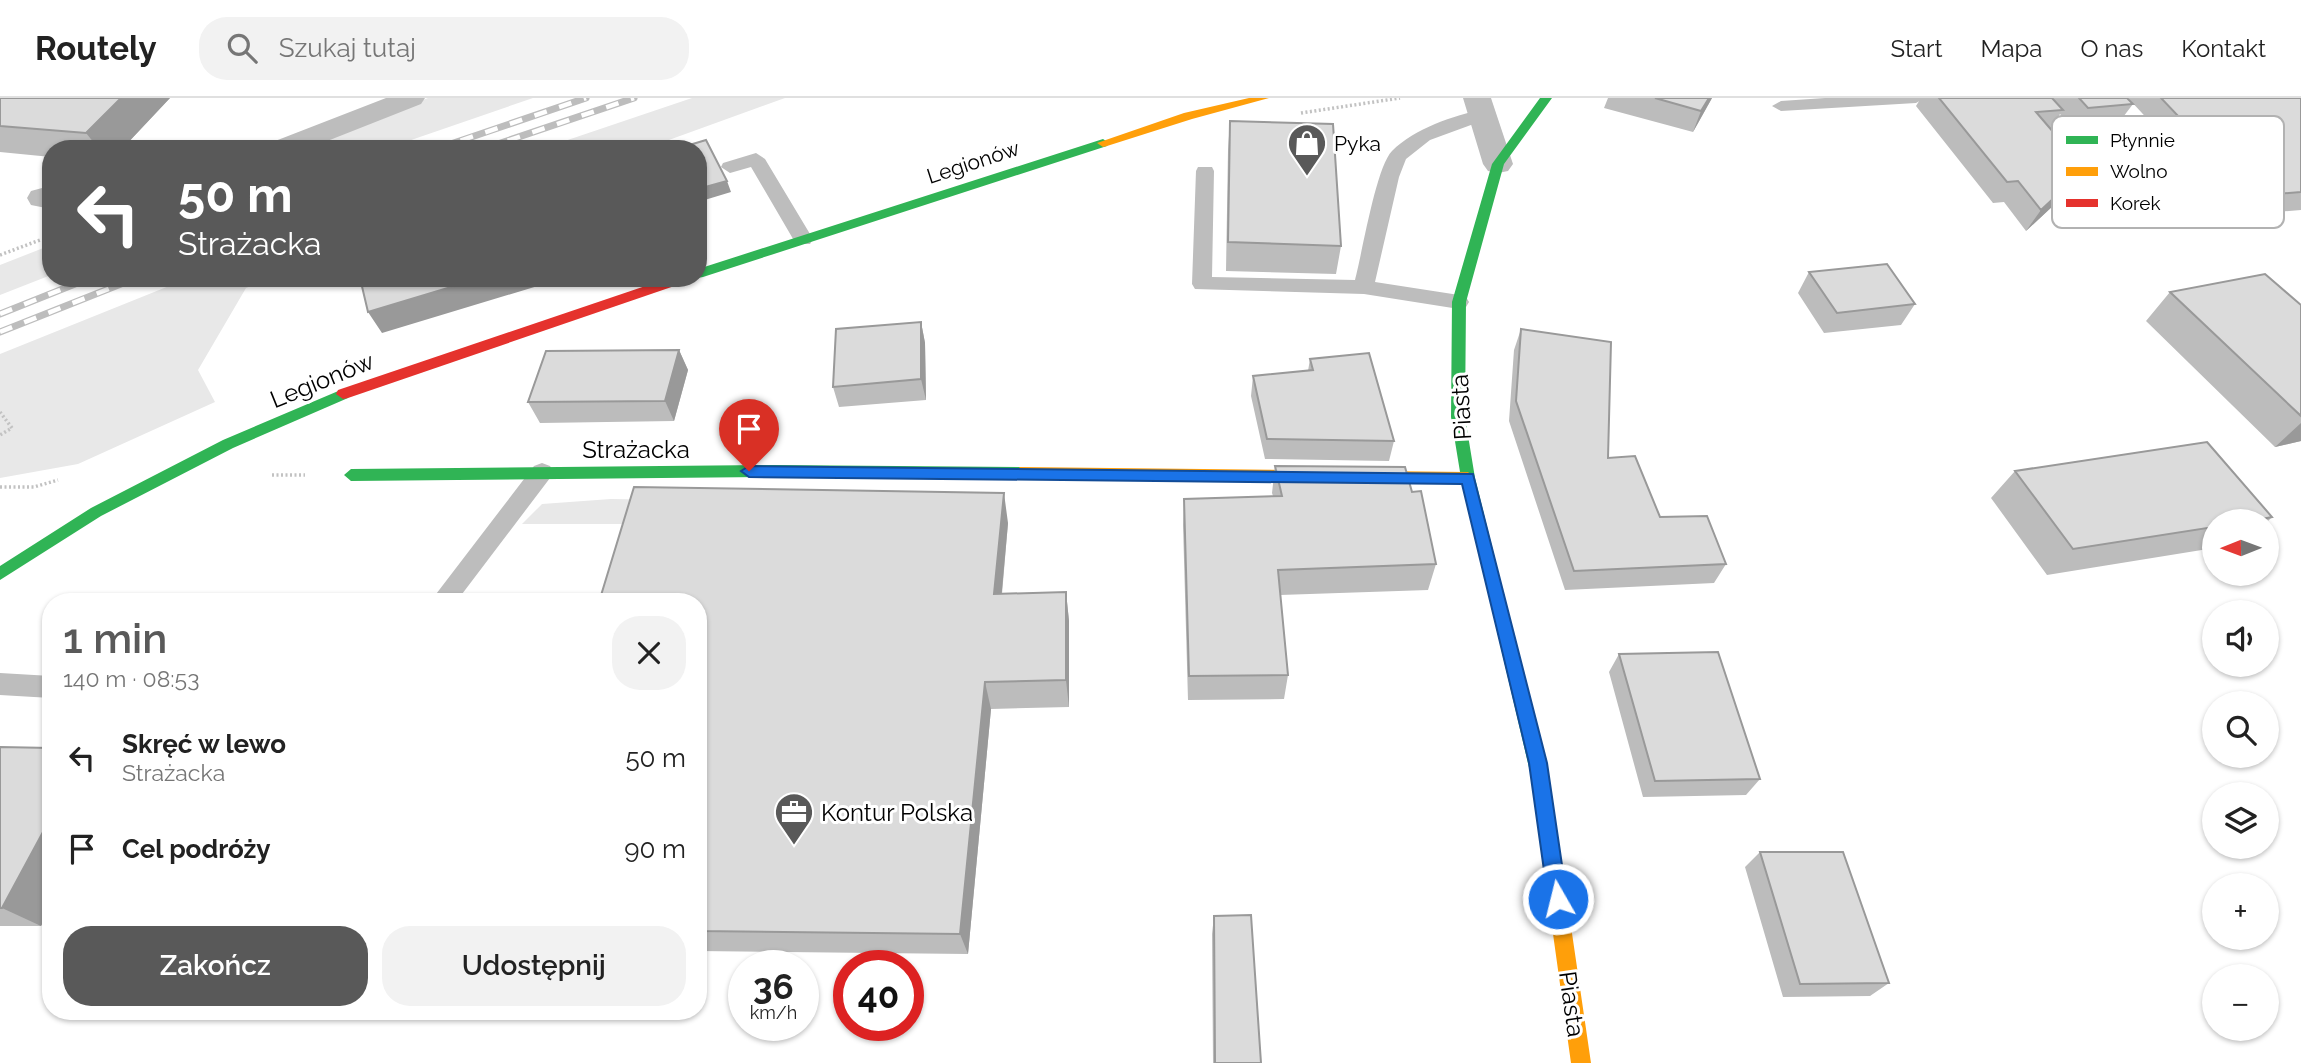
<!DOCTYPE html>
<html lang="pl">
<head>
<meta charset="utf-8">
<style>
  :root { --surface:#fff; --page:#f2f2f2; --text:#222; --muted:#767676; --line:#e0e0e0; --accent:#595959 }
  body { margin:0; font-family:Raleway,sans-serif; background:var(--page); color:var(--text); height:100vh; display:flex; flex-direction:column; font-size:26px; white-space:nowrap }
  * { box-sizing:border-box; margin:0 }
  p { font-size:23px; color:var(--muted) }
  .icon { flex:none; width:38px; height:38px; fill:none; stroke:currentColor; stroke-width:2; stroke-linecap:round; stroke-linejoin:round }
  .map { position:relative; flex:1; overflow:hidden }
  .side { position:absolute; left:42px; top:495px; width:665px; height:427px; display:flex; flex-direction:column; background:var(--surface); border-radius:28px; box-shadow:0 2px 5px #0004 }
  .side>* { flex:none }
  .top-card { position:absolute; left:42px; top:42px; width:665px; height:147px; border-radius:28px; box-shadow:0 2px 5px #0004; background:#595959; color:#fff; overflow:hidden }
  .needle { width:46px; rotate:269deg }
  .buttons { position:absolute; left:2202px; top:411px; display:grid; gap:14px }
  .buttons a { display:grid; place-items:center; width:77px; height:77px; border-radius:50%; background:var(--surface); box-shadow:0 2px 5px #0004; font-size:35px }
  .speed { position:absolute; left:728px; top:852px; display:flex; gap:14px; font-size:35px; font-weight:700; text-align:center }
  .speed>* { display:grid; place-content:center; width:91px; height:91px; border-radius:50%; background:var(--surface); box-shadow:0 2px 5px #0004; line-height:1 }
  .speed small { font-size:18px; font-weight:400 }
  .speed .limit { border:10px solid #d22; background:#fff; color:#111 }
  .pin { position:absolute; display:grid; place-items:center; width:60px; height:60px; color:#fff; margin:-72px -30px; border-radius:50% 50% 50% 0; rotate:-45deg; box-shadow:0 0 7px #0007 }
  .pin .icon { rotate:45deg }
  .me { position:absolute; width:77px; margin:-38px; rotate:352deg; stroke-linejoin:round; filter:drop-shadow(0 0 5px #0008) }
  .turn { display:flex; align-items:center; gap:24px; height:147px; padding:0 21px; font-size:32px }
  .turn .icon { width:91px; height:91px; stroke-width:2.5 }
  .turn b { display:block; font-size:49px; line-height:60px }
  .round { display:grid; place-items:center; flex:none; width:74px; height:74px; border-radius:28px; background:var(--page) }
  .summary { display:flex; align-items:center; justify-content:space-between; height:119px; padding:0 21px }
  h1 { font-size:42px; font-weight:600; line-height:52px; color:var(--accent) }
  .button { display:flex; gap:14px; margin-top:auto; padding:14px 21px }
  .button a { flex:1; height:80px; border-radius:28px; background:var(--accent); color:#fff; font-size:28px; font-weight:600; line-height:80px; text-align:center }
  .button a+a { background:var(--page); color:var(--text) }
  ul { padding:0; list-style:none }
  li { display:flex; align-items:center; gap:21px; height:91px; padding:0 21px }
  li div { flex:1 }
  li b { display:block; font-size:26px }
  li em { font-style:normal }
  header { display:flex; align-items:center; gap:42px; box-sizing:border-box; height:98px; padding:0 35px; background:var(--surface); border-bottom:2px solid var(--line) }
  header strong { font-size:33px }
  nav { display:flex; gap:38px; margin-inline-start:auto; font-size:24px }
  .search { width:490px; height:63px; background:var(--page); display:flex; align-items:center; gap:18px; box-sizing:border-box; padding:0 24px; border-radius:28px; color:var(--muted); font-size:26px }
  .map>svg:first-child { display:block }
  .green { fill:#e8e8e8 }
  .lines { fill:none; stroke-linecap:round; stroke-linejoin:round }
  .path { stroke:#c2c2c2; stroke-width:3.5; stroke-dasharray:2 2.5; stroke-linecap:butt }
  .lane { fill:#bdbdbd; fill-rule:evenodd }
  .street { fill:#bdbdbd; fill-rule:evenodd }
  .fast { fill:#30b455; fill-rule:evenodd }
  .slow { fill:#ff9f0a; fill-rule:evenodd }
  .jam { fill:#e5322d; fill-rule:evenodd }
  .rail-casing { stroke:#bdbdbd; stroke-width:7 }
  .rail { stroke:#fff; stroke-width:4.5; stroke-dasharray:13; stroke-linecap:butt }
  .wall { fill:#bcbcbc }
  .shaded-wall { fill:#999 }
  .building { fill:#dbdbdb; stroke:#999; stroke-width:2 }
  .route { fill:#1a73e8; stroke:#114b97; stroke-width:2 }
  .labels { text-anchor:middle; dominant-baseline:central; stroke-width:6; stroke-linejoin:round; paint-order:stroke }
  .far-poi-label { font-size:21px; fill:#000; stroke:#fff; text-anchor:start }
  .far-street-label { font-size:21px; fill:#000; stroke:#fff }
  .street-label { font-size:24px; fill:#000; stroke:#fff }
  .poi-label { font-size:24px; fill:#000; stroke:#fff; text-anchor:start }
  .key { fill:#fff; stroke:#b2b2b2; stroke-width:2 }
  .key-label { font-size:19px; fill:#000 }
</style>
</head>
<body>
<header>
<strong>Routely</strong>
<div class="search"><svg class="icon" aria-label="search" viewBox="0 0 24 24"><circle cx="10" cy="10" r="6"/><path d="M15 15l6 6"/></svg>Szukaj tutaj</div>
<nav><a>Start</a><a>Mapa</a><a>O nas</a><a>Kontakt</a></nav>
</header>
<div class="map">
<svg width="2301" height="965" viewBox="0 0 2301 965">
  <rect width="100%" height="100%" fill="#fff"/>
  <path class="green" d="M428 0H533L385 51H298Z
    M692 0H785L644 51H541Z
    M51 147V177L0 197V167Z
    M189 180H273L246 190 198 272 215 304 78 366 0 380V256Z
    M611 401 740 403 724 426H522L542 406Z"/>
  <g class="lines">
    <path class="path" d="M1301 15 1400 0
      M0 157 40 142
      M0 314 12 330 0 337
      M272 377H305
      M0 389H34L58 382"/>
    <path class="lane" d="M1825 0H1925L1916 5 1781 13 1772 8 1781 3Z
      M2024 0H2043L2144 114 2147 119 2144 124H2130Z
      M1484 11 1493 16 1490 20 1430 42 1406 61 1399 79 1375 184 1459 197 1466 199 1469 204 1466 209 1459 211 1364 196 1195 191 1192 186 1196 73 1198 69H1212L1214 73 1212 179 1355 182C1362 156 1376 69 1392 53 1415 30 1453 18 1484 11Z
      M756 55 765 61 813 141 810 146H796L751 69 730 75 721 69 723 65Z
      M542 365 550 368 554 374 550 380 456 504H430L534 368Z
      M0 575 51 578V600L0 597Z"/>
    <path class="street" d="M386 0H425L421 6 307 51H266L270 45Z
      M1463 0H1491L1513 66 1508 73 1498 75 1488 73 1483 66Z
      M42 90 51 91V111L31 107 27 100 31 93Z"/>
    <path class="fast" d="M1540 0H1552L1504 66 1466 204 1465 319 1475 380 1549 678 1546 684 1540 686 1534 684 1531 678 1461 380 1451 319 1452 204 1492 66Z
      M1103 41 1109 45 1107 48 703 179 698 180H697L698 171Z
      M343 291 348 292 350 296 348 300 233 350 101 418 0 482V468L91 410 223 342Z
      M775 367 1020 369 1027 375 1020 381 775 379 351 383 344 377 351 371Z"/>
    <path class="slow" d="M1249 0H1269L1192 21 1107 48 1103 49 1097 45 1184 15Z
      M1020 369 1468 374 1475 380 1468 386 1020 381 1013 375Z
      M1540 670 1546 672 1549 678 1591 965H1571L1531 678 1534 672Z"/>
    <path class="jam" d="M669 180H690L689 183 348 300 343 301 336 296 338 292Z"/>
    <g class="rail-casing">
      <path id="rail" d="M436 51 586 0
        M483 51 634 0
        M0 216 90 180
        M0 234 136 180"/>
    </g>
    <use href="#rail" class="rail"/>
  </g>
  <path class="wall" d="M0 0H170L122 51H51V59L0 54Z
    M1608 0H1712L1693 34 1604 10Z
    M1921 0H2127L2133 6 2117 27 2074 31 2060 16 2050 31 2085 71 2070 92 2026 133 2004 104 1993 105 1916 8Z
    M2128 0H2301V112L2237 117Z
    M1230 23 1341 148 1336 176 1226 173 1228 52Z
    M1809 174 1915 206 1901 227 1824 235 1798 195Z
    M2170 194 2301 207V343L2275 349 2146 223Z
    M921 224 925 245 926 302 839 309 833 289Z
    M1521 231 1608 360 1660 419 1726 466 1714 485 1565 492 1509 323 1514 252Z
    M679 252 688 272 674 323 540 325 528 304Z
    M1310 261 1394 343 1389 363 1265 361 1251 298 1253 278 1308 273Z
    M1275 368 1412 394 1436 466 1428 492 1280 497 1288 577 1284 601 1188 602 1183 427 1184 401 1273 398 1272 395Z
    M2015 373 2272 419 2266 425V424H2214V450L2047 477 1991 400Z
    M1008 425 1002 496 1066 494 1069 523V609L991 611 968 856 698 853V504Z
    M1619 556 1760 681 1746 697 1643 699 1609 574Z
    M0 649 51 650V810L41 828H0Z
    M1760 754 1889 885 1870 898 1783 899 1745 769Z
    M1214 818 1261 965H1213L1212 836Z"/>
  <path class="shaded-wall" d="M121 0H170L122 51H99L86 35Z
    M1709 0H1712L1693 34 1701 13Z
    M2085 71 2070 92 2026 133 2041 112Z
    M727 83 731 94 698 104V91Z
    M481 180H539L541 187 382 235 368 214Z
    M921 224 925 245 926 302 921 281Z
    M679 252 688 272 674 323 665 303Z
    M2301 325V343L2275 349Z
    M1004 395 1008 425 999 525 994 496Z
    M1066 494 1069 523V609L1066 582Z
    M985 584 991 611 968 856 960 836Z
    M43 734 51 739V810L41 828 2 810Z"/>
  <path class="building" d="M0 0H121L86 35 0 28Z
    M1655 0H1709L1701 13Z
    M1939 0H2052L2063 12 2036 14 2085 71 2041 112 2018 83 2007 84Z
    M2079 0H2127L2133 6 2088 10Z
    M2161 0H2301V94L2254 98Z
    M1230 23 1333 26 1341 148 1228 144Z
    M706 42 727 83 698 91V51H676Z
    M1887 166 1915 206 1837 215 1809 174Z
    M2265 176 2301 207V318L2170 194Z
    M360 180H481L368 214Z
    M921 224V281L833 289 836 231Z
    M1521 231 1611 244 1608 360 1635 358 1660 419 1707 418 1726 466 1574 473 1516 303Z
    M679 252 665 303 528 304 546 253Z
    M1369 255 1394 343 1267 341 1253 278 1313 272 1310 261Z
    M2207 344 2272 419 2247 424H2214V429L2073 451 2015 373Z
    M1275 368 1405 369 1412 394 1421 393 1436 466 1278 472 1288 577 1189 578 1184 401 1282 398Z
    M634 389 1004 395 994 496 1066 494V582L985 584 960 836 698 833V504H599Z
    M1718 554 1760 681 1655 683 1619 556Z
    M0 649 51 650V734H43L2 810H0Z
    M1760 754H1843L1889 885 1800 886Z
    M1251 817 1261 965H1215L1214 818Z"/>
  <path class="route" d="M749 368 1473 376 1547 665 1567 801 1564 808 1558 810 1551 808 1548 801 1529 665 1462 386 749 379 741 373Z"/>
  <defs>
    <g id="shop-pin" transform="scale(2.0125)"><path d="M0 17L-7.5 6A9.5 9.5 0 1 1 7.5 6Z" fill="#595959" stroke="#fff"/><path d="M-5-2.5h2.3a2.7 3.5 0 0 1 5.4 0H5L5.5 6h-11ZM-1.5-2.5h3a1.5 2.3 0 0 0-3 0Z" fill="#fff"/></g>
    <g id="office-pin" transform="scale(2.0125)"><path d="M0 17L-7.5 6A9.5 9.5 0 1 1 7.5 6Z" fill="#595959" stroke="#fff"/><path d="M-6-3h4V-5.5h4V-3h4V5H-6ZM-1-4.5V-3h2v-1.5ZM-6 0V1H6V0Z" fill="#fff"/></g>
  </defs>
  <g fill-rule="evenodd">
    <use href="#shop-pin" x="1307" y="45"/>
    <use href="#office-pin" x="794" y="714"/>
  </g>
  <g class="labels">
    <g class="far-poi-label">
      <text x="1334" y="45">Pyka</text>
    </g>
    <g class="far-street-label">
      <text transform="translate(973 64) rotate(-18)">Legionów</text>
    </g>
    <g class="street-label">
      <text transform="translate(322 282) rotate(-22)">Legionów</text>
      <text transform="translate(1461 309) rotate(-93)">Piasta</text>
      <text x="636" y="351">Strażacka</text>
      <text transform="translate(1572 906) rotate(82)">Piasta</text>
    </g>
    <g class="poi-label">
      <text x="821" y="714">Kontur Polska</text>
    </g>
  </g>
  <rect x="2052" y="18" width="232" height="112" rx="10" class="key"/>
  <rect x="2066" y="38" width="32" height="8" fill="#30b455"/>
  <rect x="2066" y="69" width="32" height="9" fill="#ff9f0a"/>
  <rect x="2066" y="101" width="32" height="8" fill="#e5322d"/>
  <g class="key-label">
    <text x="2110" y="49">Płynnie</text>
    <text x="2110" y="80">Wolno</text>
    <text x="2110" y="112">Korek</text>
  </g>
</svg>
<div class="buttons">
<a><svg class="needle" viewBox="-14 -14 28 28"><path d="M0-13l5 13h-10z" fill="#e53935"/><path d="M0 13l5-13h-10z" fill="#767676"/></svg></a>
<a><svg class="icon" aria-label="sound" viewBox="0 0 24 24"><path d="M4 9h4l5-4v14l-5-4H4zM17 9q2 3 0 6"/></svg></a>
<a><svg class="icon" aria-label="search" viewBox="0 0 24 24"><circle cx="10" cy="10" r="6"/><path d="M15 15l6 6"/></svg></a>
<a><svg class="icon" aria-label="layers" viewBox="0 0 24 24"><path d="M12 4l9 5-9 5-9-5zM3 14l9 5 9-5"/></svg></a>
<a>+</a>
<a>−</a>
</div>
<div class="speed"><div>36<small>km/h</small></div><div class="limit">40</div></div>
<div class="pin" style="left:749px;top:373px;background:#d93025"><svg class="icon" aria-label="arrive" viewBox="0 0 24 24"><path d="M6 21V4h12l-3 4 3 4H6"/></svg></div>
<svg class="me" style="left:1558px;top:801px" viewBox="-20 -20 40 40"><circle r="17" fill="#1a73e8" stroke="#fff" stroke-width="3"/><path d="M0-11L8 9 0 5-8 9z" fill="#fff"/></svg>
<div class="top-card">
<div class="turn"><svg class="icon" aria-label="left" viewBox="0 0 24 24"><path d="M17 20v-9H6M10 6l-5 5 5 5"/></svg><div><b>50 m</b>Strażacka</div></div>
</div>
<section class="side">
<div class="summary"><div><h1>1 min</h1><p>140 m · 08:53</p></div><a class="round"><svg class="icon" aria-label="close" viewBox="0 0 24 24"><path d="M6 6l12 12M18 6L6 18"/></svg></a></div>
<ul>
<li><svg class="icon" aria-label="left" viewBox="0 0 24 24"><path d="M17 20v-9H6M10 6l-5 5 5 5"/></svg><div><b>Skręć w lewo</b><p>Strażacka</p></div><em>50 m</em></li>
<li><svg class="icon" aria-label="arrive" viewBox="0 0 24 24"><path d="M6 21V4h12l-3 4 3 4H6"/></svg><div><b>Cel podróży</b></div><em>90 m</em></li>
</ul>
<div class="button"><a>Zakończ</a><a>Udostępnij</a></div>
</section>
</div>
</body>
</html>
